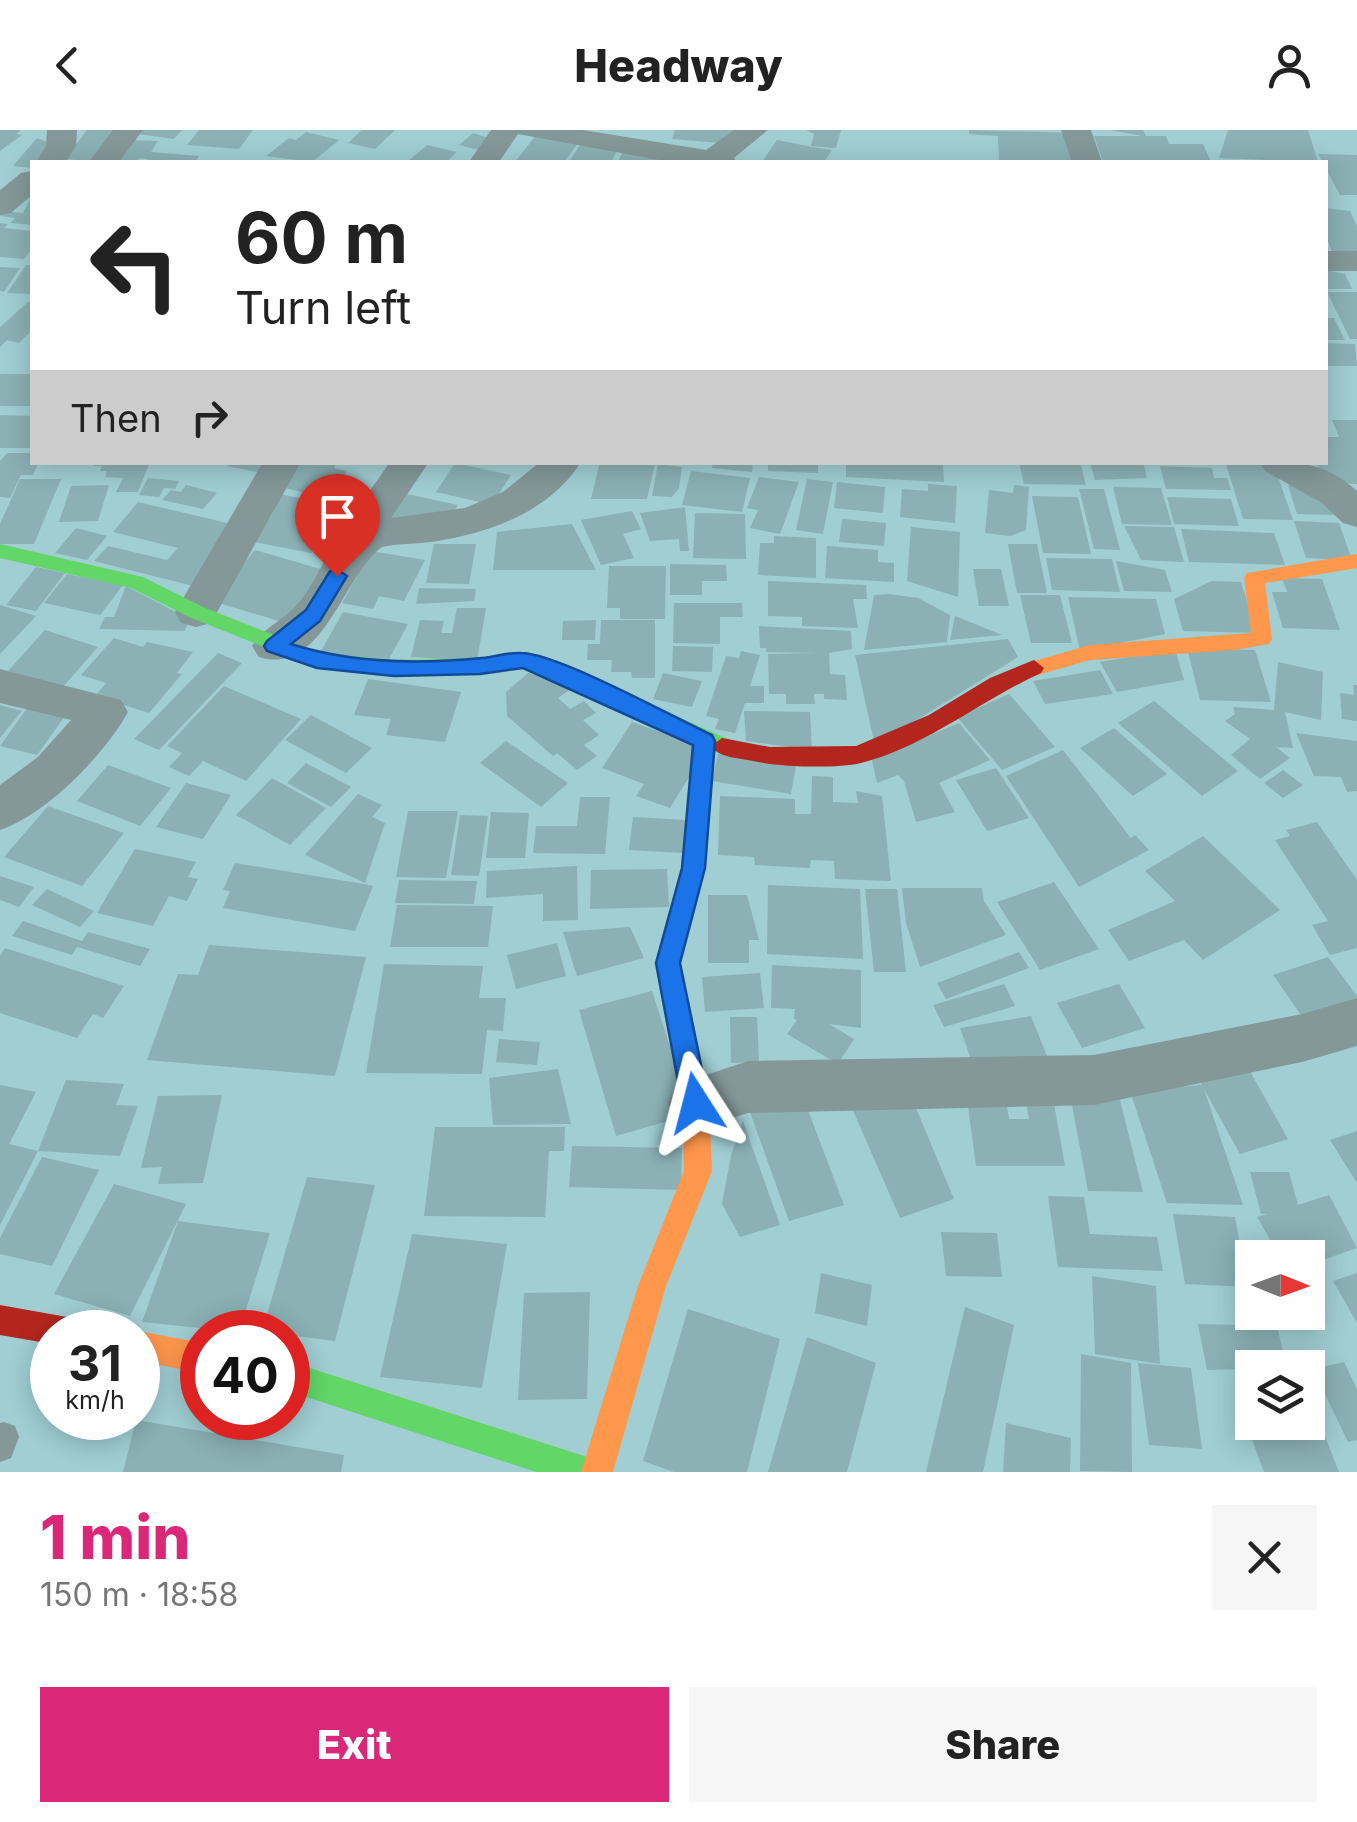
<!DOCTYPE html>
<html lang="en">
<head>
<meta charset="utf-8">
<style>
  :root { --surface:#fff; --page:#f6f6f6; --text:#222; --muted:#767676; --accent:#db2777 }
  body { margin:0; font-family:Inter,sans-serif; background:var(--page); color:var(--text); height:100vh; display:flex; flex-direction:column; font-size:38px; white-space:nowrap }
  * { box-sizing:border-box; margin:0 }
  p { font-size:32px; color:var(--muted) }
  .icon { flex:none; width:55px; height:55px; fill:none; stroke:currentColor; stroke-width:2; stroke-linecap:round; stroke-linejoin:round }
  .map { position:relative; height:1342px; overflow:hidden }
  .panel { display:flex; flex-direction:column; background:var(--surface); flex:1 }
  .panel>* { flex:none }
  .top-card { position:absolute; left:30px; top:30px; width:1298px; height:305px; border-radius:0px; box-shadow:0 5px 25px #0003; background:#fff; color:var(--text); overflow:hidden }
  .needle { width:65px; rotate:91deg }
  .controls { position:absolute; left:1235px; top:1110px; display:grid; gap:20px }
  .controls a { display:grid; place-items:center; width:90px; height:90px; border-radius:0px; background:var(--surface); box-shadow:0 5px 25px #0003; font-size:50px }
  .speed { position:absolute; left:30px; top:1180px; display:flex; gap:20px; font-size:50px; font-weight:700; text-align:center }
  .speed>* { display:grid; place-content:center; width:130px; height:130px; border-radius:50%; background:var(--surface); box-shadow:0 5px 25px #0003; line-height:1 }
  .speed small { font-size:25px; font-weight:400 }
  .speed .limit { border:15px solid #d22; background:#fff; color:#111 }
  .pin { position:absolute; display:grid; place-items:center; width:85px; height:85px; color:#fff; margin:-102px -42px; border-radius:50% 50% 50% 0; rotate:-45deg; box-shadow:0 0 10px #0007 }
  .pin .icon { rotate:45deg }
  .me { position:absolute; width:110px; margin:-55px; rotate:351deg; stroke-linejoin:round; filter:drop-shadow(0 0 8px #0008) }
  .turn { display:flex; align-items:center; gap:35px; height:210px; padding:0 40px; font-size:45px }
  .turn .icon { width:130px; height:130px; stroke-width:2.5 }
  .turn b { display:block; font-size:70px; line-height:85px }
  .then { display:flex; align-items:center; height:95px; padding:0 40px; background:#0003; gap:20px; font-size:38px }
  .round { display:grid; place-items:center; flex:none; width:105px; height:105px; border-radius:0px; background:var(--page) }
  .summary { display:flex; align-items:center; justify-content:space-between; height:170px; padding:0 40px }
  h1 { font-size:60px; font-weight:800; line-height:75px; color:var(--accent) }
  .action { display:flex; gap:20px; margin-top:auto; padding:20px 40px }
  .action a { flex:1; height:115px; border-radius:0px; background:var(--accent); color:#fff; font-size:40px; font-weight:800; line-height:115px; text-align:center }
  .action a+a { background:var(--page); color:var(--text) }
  header { display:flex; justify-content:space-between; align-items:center; height:130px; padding:0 40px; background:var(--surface); font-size:45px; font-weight:800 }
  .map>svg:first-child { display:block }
  .building { fill:#8bb1b5 }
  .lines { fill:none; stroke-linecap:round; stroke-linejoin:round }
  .lane { fill:#84989a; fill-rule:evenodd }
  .street { fill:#84989a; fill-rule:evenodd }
  .fast { fill:#63d668; fill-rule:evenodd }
  .slow { fill:#ff974d; fill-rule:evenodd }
  .jam { fill:#b3261e; fill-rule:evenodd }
  .route { fill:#1a73e8; stroke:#114b97; stroke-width:2.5 }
</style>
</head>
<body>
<header><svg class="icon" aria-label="back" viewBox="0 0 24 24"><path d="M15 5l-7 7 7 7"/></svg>Headway<svg class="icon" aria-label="person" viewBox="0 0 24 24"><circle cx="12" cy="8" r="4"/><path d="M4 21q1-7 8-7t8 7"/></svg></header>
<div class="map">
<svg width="1357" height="1342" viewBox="0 0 1357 1342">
  <rect width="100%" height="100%" fill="#a0ced3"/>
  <path class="building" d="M0 0H21L16 4 22 5 0 21Z
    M87 0H125L102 32 65 29Z
    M133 0H182L174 9 131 3Z
    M199 0H253L239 19 187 15Z
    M362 0H395L375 19 348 13Z
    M675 0H745L733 14 672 9Z
    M806 0H841L836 18 811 16 814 4Z
    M969 0 1075 3 1074 32H999L998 6 969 4Z
    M1110 0H1143L1146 6H1166L1169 14H1203L1211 32H1103L1094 6H1142Z
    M1228 0H1308L1318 32 1219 28Z
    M306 2 339 10 312 32 266 26 289 8 296 10Z
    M473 3 492 9 479 20 459 15Z
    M536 5 579 12 564 32H515Z
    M37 8 47 12 51 29 32 32V38L13 36Z
    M128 10 158 11 151 22 199 26 195 32H146L148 29 139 28 136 32H110Z
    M777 10 813 17 832 20 824 32H762Z
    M581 13 619 18 611 32H569Z
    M427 15 457 22 446 32H407Z
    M623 21 691 28 690 32H618Z
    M1318 24 1357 25V65H1340Z
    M32 66V95L10 93 15 88 0 86 4 81 23 83Z
    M1325 78 1350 81 1357 96V125L1333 124 1325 104Z
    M0 93 8 94 4 98 32 101V119L24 129 0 127Z
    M26 135H32V164L7 163Z
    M0 137 20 138 4 162 0 161Z
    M1325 140 1345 144 1352 159H1325Z
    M1327 162H1357V209H1350Z
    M28 172H32V200L19 213 7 210 0 217V197Z
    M1325 188H1334L1345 210H1326Z
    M1325 213 1355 214 1357 236H1325Z
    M0 244H32V276H0Z
    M0 285 32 286V318H0Z
    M1332 290H1357V354L1325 353 1316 332H1325V307H1339Z
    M7 323H32V332H39L33 345H21L10 368 0 367V331Z
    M96 332H150L138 362H116L123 348 105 347 107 341H100L102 336H94Z
    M230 332H275L266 344 227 336Z
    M298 332H337L334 338 347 341 328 368 280 357Z
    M600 332 655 334 647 369H591Z
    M713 332H753L752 342 712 338Z
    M768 332H818V343L768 341Z
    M846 332H943L944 352 846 347Z
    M1019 332H1080L1086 355 1024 354Z
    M1090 332H1143L1147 348 1095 350Z
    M455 333 511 345 492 375 436 362Z
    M658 334 682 337 679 358 672 367 652 366Z
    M1226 334 1274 335 1293 390 1243 389Z
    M1160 336 1212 338 1214 348H1227L1231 360 1166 359Z
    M691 341 750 348 742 382 682 375Z
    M759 347 799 352 780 404 750 398 758 380 747 378Z
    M148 348 179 351 175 359 164 358 159 367 139 365Z
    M20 349H61L34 414H0V394Z
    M807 349 833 352 823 404 796 400Z
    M837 352 885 357 883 383 834 378Z
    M928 354 957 356 955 393 900 387 902 359 928 361Z
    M109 355 98 391 59 392 71 356Z
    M186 355 217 363 203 379 162 370 171 360 181 362Z
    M1014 355 1029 357 1026 400 1010 406 985 403 989 360 1013 363Z
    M1288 355 1312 356 1335 385 1297 384Z
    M1113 357 1161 358 1172 395 1122 394Z
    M1079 359H1104L1120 420 1094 419Z
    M402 363 458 375 445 394 383 390Z
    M279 364 310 370 305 377 314 379 318 373 329 375 335 365 353 369 339 391 359 395 348 413 321 408 311 423 254 412 273 383 267 381Z
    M1032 366 1078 367 1091 424 1043 423Z
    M1167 367 1231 369 1239 396 1174 394Z
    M138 372 244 397 197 457 94 431 108 416 167 430 178 418 113 402Z
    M685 377 689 421H680L679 409 650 411 640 383Z
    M632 381 641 399 623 404 634 428 601 435 581 390Z
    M695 383 745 384 746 429 693 428Z
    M842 389 886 393 884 416 839 412Z
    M1294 391 1339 393 1352 430 1306 428Z
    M572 394 596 440H493L497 402Z
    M1124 396 1174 397 1184 432 1141 430Z
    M911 397 960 402 958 467 907 451Z
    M76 398 107 406 87 430 55 423Z
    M1181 399 1274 403 1285 435 1189 432Z
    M774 406 816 408V448L758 445 760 413H774Z
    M434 414H476L469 454 426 453Z
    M1008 414H1037L1047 463H1017Z
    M827 416 878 420V432L894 433V452L825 448Z
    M255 420 331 442 289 494 212 471Z
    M371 421 425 430 404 471 379 466 373 479 342 473Z
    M1046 428 1112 429 1120 462 1052 460Z
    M1116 431 1165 440 1172 462 1124 461Z
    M670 434 726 435 727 451H702V465H670Z
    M609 436H666L665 489H620V478H607Z
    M36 437 65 443 36 481 6 475Z
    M973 439H1001L1009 476H979Z
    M67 444 123 455 100 485 44 473Z
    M1282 448 1322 449 1340 500 1283 498 1272 462H1287Z
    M768 451 866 455 867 469H853L858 498 802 496V487L768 486Z
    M1212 451 1241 452 1257 503 1183 501 1174 469Z
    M126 456 189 489 185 501 99 499 105 487H114Z
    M419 458 476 459 474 471 416 474Z
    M889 464 918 468 950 485 947 512 864 520 874 465Z
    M1020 465H1060L1072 513H1031Z
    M1068 467 1156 469 1165 504 1080 521Z
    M674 473H742L743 487H720V514L673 513Z
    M0 475 36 486 0 524Z
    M457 478H486L477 531 411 527 420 490 444 491 441 503H452Z
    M343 482 408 494 387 533 321 521Z
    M955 486 1002 505 950 510Z
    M596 490 595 510H562L563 491Z
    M601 490H655V548H632L631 542H611L612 530H587L588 514H600Z
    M759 496 851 501 852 519 829 523 830 544 845 545 847 570 824 569V564H814L815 574H786V564H769L768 524 815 523 766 522V518H760Z
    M45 500 98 517 62 558 8 541Z
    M114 508 143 517 147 512 193 522 177 543 182 544 149 583 95 566 106 553 81 545Z
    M1008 509 1018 527 875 616 855 525Z
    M673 516 713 517 712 542 672 541Z
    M1187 518 1255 520 1271 572 1200 570Z
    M1175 519 1184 550 1117 562 1100 532Z
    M741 521 760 525 750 556H764V573H745L735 603 715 599 719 589 706 586 726 526 739 528Z
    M218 523 242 533 159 620 134 609Z
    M1278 532 1323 542 1321 590 1285 582 1293 618 1276 617 1290 628 1260 649 1231 625 1250 609 1225 591 1235 584 1233 577 1274 580Z
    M1100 540 1113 564 1045 574 1033 551Z
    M528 543 572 558 558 568 570 579 584 571 596 583 583 590 599 605 584 615 597 626 577 640 557 623 553 626 507 586 506 562Z
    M663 543 702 551 692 577 653 569Z
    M368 549 461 562 445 612 386 605 391 589 354 585Z
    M1353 555H1357V591L1342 589 1340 563 1354 565Z
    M224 556 301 589 246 651 203 631 189 646 169 637 182 623 167 616Z
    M1009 564 1055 617 1002 640 957 587Z
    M1154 571 1238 641 1202 666 1118 593Z
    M30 574 68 582 37 625 0 616Z
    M0 575 22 581 0 608Z
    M744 581 810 582 812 620 746 611Z
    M311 585 372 618 346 643 285 610Z
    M632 592 699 616 689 647 670 678 636 666 644 654 602 638Z
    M959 593 990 630 939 653 955 682 916 692 904 651 898 645 877 653 872 630Z
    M1114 598 1167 644 1133 666 1080 618Z
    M1296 603 1357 611V661L1347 662 1341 647 1314 646Z
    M506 611 568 653 541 677 480 633Z
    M1063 620 1131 708 1135 705 1149 720 1079 757 1006 646Z
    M718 624 796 635 791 664 712 651Z
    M306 633 351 657 331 677 287 653Z
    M108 635 171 658 140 696 77 671Z
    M996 638 1029 688 987 701 956 650Z
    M1283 640 1303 655 1283 668 1264 653Z
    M812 646 833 647V672L858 673 856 661 882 666 891 751 835 749 834 731 811 730 810 738 755 735 754 727 718 725 720 666 795 669V684H811Z
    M272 648 326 678 290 715 236 685Z
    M186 653 231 665 203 709 156 697Z
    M358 664 382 675 372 687 385 693 365 753 305 725Z
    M580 667H610L605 724 533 723 536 696H577Z
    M48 676 124 703 82 756 4 727Z
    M408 681H458L446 748 396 747Z
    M491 682 529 683 525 728H486Z
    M460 685 488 686 479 746 451 745Z
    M633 687 686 690 683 723 629 720Z
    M1317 692 1357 750V818L1330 825 1312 795 1328 791 1275 710 1290 706 1286 700Z
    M1203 706 1280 780 1203 830 1184 810 1129 831 1108 800 1175 771 1145 741Z
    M135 719 196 732 188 747 198 749 187 771 169 766 153 796 97 783Z
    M235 733 364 754 373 756 355 801 223 778 230 761 223 760Z
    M577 736 578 790 543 791V764L486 768 487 741Z
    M667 739 669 777 590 779 591 740Z
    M0 746 34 757 19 777 0 770Z
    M399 750 477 751 474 774 395 773Z
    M1054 752 1099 819 1040 840 997 772Z
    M768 755 860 759 863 829 767 824Z
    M902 758H982L984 771 1006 805 920 837 906 793Z
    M47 759 94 781 80 797 32 775Z
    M865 759H897L906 842H874Z
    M708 765H747L759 810H749V833H708Z
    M397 775 493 776 488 817H390Z
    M23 791 82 811 88 802 150 819 140 836 77 817 72 825 12 806Z
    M630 797 644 828 577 846 563 802Z
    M557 813 566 846 516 859 507 825Z
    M209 815 366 827 335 946 147 930 178 844 198 845Z
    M5 818 124 856 103 888 93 884 77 908 0 883V826Z
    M1019 822 1029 838 946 869 937 853Z
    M1328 827 1357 866V878L1308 895 1273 845Z
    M384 834 483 836 479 868H506L503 901 487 900 482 944 366 943Z
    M772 835 861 840V898L829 894 854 909 838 934 787 904 797 890 794 889 795 879 771 878Z
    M760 843 764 878 705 882 702 847Z
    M1004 854 1015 876 944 897 933 875Z
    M1119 854 1145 898 1082 918 1057 873Z
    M652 861 692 984 616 1006 579 880Z
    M1031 886 1049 931 976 944 960 898Z
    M730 887H757L759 932 731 933Z
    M499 909 540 912 537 935 496 932Z
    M1247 936 1288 1009 1240 1024 1204 959 1243 1075 1167 1073 1130 961 1202 955 1196 944Z
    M558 939 571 994 493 995 489 948Z
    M66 950 124 954 116 975 138 976 120 1026 38 1021Z
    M0 955 36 962 9 1014 38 1021 0 1095Z
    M966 962H1005L1009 989H1029L1024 962H1052L1065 1036H976Z
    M222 965 203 1053 158 1054 162 1037 141 1038 158 966Z
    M803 967 844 1075 789 1091 750 982Z
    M1120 970 1143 1062 1088 1061 1072 975Z
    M913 971 954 1069 900 1088 851 976Z
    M743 991 780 1095 740 1107 722 1074 731 1025Z
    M435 997H565L564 1021H549L545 1087 424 1086Z
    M1357 1001V1053L1330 1010Z
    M572 1016 682 1018 681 1060 569 1057Z
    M42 1027 99 1040 52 1136 0 1124V1108Z
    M1250 1042H1289L1298 1075 1329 1065 1357 1118 1308 1135V1128H1281L1257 1087 1267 1084H1261Z
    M307 1047 375 1055 335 1211 262 1202Z
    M114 1054 186 1074 130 1186 54 1164Z
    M1048 1066 1084 1067 1090 1104 1157 1107 1163 1141 1058 1137Z
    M1173 1084 1235 1087 1248 1157 1185 1154Z
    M178 1091 270 1103 239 1202 142 1192Z
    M941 1102 997 1103 1002 1147 946 1146Z
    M412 1104 507 1114 482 1258 380 1247Z
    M821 1143 872 1155 867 1196 815 1183Z
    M1357 1143V1193L1333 1151Z
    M1092 1146 1156 1156 1160 1234 1095 1224Z
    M590 1162 587 1269 518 1270 524 1163Z
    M965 1177 1014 1195 983 1342H926Z
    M688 1179 780 1209 747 1342H674L643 1331Z
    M1198 1194 1277 1196 1287 1238 1207 1240Z
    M807 1207 876 1233 847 1342H768Z
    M1081 1224 1131 1233 1132 1342 1080 1341Z
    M1344 1232 1357 1259V1310L1348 1312 1313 1239Z
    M1138 1233 1191 1238 1202 1319 1149 1315Z
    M1252 1261V1292H1308V1263L1339 1342H1264L1235 1264Z
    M136 1290 344 1325 341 1342H123Z
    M1006 1293 1071 1308 1070 1342H1003Z"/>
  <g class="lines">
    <path class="lane" d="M4 1292 15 1296 19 1307 11 1328 0 1332V1293Z"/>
    <path class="street" d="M47 0H77L76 16 66 32H36L46 16Z
      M113 0H143L119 32H89Z
      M491 0H583L706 20 734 0H768L734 28 736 32H670L518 4 499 32H469Z
      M1061 0H1091L1102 32H1072Z
      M32 41V65L11 83 0 85V60L21 43Z
      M1325 121H1357V141H1325Z
      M263 332H301L211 493 196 497 181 493 175 482Z
      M390 332H429L391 388 465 378 503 362 540 332H581C550 381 492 402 438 411 419 414 400 413 382 417 343 445 323 547 259 527L252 516C262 499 280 492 294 478 317 455 323 421 350 400V389Z
      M1260 332C1300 332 1325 332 1357 361V397L1343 393 1322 373 1265 341Z
      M0 539 121 570 128 582C105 624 46 685 0 700V655L38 627 71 590 0 573Z
      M1357 868V916L1302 932 1094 975 748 983 696 999 676 991 668 973 676 955 748 931 1094 925 1302 884Z"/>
    <path class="fast" d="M0 414 143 447 203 477 319 523 394 530 480 528 523 522 546 528 730 610 733 616 722 624 714 622 540 542 523 538 480 544 394 546 317 538 189 487 131 458 0 428Z
      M288 1231 584 1326 595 1331 600 1342H536L288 1261Z"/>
    <path class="slow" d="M1357 424V438L1265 453 1272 509 1269 514 1234 520 1090 530 1034 546 1024 538 1027 533 1090 515 1251 503 1244 448 1247 443Z
      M704 603 715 611 705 738 680 833 709 973 712 1041 666 1156 613 1342H581L638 1156 684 1041 683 973 656 833 681 738 693 611Z
      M138 1201 202 1213V1243L138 1231 135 1202Z"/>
    <path class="jam" d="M1034 530 1044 538 1041 543C981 570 926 617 861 633 834 639 780 637 753 631 739 628 719 628 711 616L722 608 770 617 856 616 929 585 990 548Z
      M0 1175 67 1187 77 1192 82 1202H52V1214L0 1205Z"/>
  </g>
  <path class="route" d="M337 439 347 446 320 491 291 514C350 533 421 534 482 528 495 527 508 522 521 523 557 523 673 587 712 605L715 611 705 738 680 833 709 973 705 982 696 986 686 982 682 973 656 833 682 738 693 615 523 538 480 544 394 546 317 538 267 521 264 516 267 511 306 480 330 441Z"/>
</svg>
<div class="controls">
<a><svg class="needle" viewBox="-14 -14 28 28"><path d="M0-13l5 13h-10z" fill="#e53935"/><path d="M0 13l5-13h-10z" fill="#767676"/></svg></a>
<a><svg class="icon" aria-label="layers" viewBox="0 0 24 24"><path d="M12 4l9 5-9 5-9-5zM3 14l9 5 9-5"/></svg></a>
</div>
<div class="speed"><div>31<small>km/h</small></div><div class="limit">40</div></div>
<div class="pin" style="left:337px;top:446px;background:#d93025"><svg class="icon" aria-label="arrive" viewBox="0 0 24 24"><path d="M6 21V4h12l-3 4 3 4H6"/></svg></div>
<svg class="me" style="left:696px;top:973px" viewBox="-20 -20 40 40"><path d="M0-17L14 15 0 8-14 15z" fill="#1a73e8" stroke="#fff" stroke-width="4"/></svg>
<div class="top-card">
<div class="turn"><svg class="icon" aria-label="left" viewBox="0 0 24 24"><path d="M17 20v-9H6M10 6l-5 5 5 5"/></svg><div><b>60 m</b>Turn left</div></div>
<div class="then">Then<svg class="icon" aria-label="right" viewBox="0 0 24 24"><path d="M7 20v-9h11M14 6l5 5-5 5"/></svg></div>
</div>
</div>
<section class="panel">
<div class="summary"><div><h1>1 min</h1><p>150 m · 18:58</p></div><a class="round"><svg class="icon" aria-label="close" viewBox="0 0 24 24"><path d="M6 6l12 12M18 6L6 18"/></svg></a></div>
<div class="action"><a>Exit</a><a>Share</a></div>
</section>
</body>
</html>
